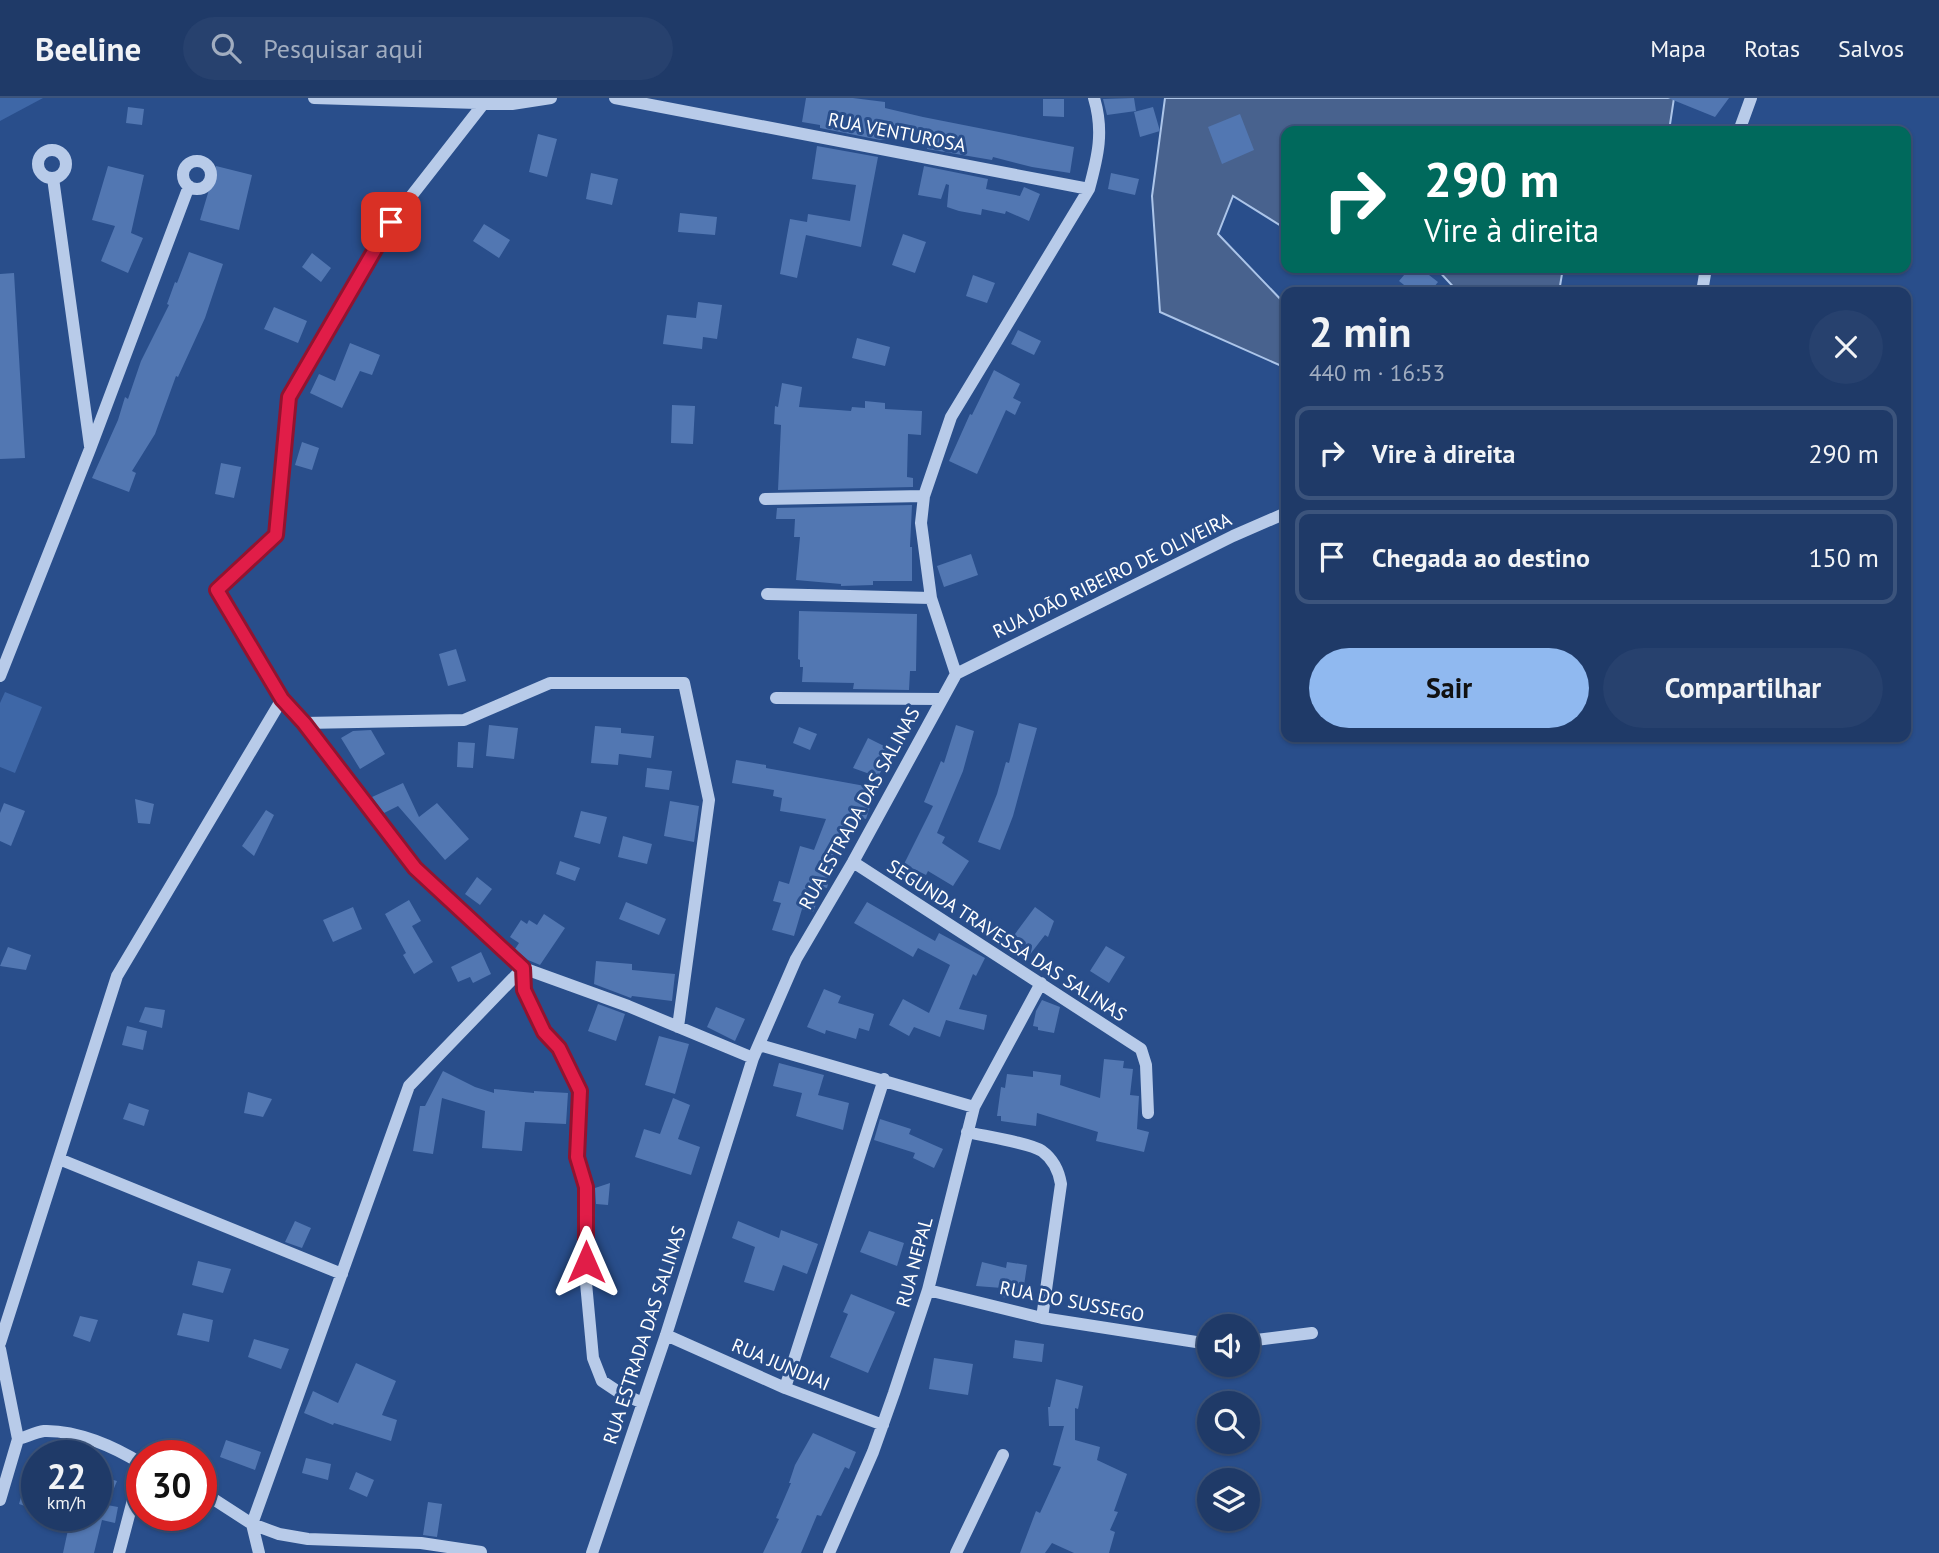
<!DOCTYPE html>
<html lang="pt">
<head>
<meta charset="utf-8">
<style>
  :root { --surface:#1f3a68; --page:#27416e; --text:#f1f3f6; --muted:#a1adc0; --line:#3c547c; --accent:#90b9f0 }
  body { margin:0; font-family:"PT Sans",sans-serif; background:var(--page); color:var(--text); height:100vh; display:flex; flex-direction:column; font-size:26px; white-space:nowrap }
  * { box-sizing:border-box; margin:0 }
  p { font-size:23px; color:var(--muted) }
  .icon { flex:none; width:38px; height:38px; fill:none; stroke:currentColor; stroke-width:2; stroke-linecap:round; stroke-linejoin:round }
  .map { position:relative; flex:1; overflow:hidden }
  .side { position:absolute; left:1281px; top:189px; width:630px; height:455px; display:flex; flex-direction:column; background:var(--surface); border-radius:14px; box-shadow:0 2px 5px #0004,0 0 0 2px var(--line) }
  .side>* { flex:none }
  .top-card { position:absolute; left:1281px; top:28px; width:630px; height:147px; border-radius:14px; box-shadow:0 2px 5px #0004,0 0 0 2px var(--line); background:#00695c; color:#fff; overflow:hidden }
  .fabs { position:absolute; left:1197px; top:1216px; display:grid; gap:14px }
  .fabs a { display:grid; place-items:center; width:63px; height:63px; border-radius:50%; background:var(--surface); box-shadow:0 2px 5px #0004,0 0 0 2px var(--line); font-size:35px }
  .speed { position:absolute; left:21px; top:1342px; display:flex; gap:14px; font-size:35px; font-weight:700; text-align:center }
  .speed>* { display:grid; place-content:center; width:91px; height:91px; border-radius:50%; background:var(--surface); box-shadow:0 2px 5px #0004,0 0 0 2px var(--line); line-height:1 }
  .speed small { font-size:18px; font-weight:400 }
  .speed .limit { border:10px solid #d22; background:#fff; color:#111 }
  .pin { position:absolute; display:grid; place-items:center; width:60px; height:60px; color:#fff; margin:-30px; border-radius:14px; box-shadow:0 4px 10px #0006 }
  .me { position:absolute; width:77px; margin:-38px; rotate:0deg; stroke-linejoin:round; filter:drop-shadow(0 0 5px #0008) }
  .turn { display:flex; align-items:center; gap:24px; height:147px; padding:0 28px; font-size:32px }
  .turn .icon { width:91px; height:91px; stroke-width:2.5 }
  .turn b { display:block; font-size:49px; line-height:60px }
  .round { display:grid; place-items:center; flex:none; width:74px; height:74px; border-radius:37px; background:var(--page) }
  .headline { display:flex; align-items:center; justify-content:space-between; height:119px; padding:0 28px }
  h1 { font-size:42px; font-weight:700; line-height:52px }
  .cta { display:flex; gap:14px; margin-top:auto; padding:14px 28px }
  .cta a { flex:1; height:80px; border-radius:42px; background:var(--accent); color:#111; font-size:28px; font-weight:700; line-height:80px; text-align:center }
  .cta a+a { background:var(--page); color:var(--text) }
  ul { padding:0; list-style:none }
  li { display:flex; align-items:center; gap:21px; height:94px; margin:0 14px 10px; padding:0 14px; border:4px solid var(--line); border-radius:14px }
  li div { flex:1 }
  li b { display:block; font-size:26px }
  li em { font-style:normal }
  header { display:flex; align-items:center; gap:42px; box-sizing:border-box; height:98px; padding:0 35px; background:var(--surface); border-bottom:2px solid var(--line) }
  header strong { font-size:33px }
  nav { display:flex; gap:38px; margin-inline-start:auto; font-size:24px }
  .search { width:490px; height:63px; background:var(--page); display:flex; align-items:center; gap:18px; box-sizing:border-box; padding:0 24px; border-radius:38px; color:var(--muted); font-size:26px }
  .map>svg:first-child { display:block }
  .green { fill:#3e67a7 }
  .water { fill:#48628e; stroke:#acc5e9; stroke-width:2 }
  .building { fill:#5277b2 }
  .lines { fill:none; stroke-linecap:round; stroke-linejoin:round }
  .minor { stroke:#b8cbe9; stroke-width:12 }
  .route-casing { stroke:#92132f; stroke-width:18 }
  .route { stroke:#e11d48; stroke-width:12 }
  .labels { text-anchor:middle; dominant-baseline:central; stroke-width:6; stroke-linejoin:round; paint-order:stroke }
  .street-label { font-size:19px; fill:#fff; stroke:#294e8b }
</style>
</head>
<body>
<header>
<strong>Beeline</strong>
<div class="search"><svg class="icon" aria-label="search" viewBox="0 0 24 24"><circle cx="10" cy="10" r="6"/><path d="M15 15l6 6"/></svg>Pesquisar aqui</div>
<nav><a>Mapa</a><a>Rotas</a><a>Salvos</a></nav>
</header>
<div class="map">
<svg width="1939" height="1455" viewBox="0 0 1939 1455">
  <rect width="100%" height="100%" fill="#294e8b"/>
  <path class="green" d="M0 0H43L0 23Z
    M5 594 42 609 15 675 0 669V605Z"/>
  <path class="water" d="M1165 0H1674L1669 33H1286V131L1233 98 1218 136 1286 207V270L1160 214 1152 98Z
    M1436 170H1563L1559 194H1458Z"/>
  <path class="building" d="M806 0H853L885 4V10L923 19 1074 49 1070 75 1032 69 993 59 992 62 927 51 928 47 918 45 919 40 890 35 888 42H880L820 30V27L802 24Z
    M1134 0 1136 13 1107 17 1103 1Z
    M1668 0H1729L1715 19Z
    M1043 1H1064V19L1043 18Z
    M128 9 144 11 142 27 126 25Z
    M1153 9 1160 33 1140 39 1134 14Z
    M1240 16 1254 52 1222 66 1208 29Z
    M538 36 557 41 547 79 529 74Z
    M817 48 878 59 861 149 806 137 797 180 780 176 790 121 807 124 808 116 850 123 856 87 812 81Z
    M108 68 144 77 131 135 143 140 128 175 101 163 115 128 92 122Z
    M216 68 252 77 239 132 200 122Z
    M924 68 988 81 986 91 1020 98 1024 89 1040 96 1029 123 1006 113 1005 116 982 111 981 117 959 113 947 109 949 87 946 86 941 101 918 97Z
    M591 75 618 81 612 107 586 101Z
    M1111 75 1139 81 1135 97 1108 91Z
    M680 115 717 119 715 137 678 134Z
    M484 126 510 142 499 160 473 143Z
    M903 136 926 144 915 175 892 167Z
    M189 154 223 166 205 220 178 279 176 278 155 336 132 373 136 375 129 394 92 380 118 322 125 299 128 301 141 263 169 207 167 206 175 184 177 185Z
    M312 155 331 170 321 184 302 169Z
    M1410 170H1420L1438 184 1430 194H1413L1399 183Z
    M14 175 25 360 0 361V176Z
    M973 177 995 185 987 205 966 198Z
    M698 204 722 207 717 241 703 239 702 251 663 246 667 217 696 220Z
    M274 209 307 223 298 245 264 231Z
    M1018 232 1041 243 1034 257 1011 246Z
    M857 240 890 249 885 268 852 260Z
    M350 245 380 257 372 277 360 273 342 310 310 295 319 276 335 283Z
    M994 272 1020 286 1013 300 1021 304 1015 317 1006 312 977 376 949 363 970 316 972 317Z
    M782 285 802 289 799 309 851 313 852 309 865 310V303L885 305V311L922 313 921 337 908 336 907 379 913 380V389L778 392 781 327 774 326 775 308 778 309Z
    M672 307 695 308 693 346 671 345Z
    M302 344 319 350 312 372 295 367Z
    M221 365 241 369 234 400 215 396Z
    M912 407 910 449H912V483H873V487L841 488V486L796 482 800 439H794L795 421H776L777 410Z
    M971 456 978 477 944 489 937 468Z
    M799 513 917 516 916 573H910L909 592 853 591 854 585 802 584 803 569H800V562L798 561Z
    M456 551 466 583 448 588 439 556Z
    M1019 625 1037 630 1013 718 1000 752 978 744 997 696 1006 664 1009 665Z
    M489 627 518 630 514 661 486 658Z
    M956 627 974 633 963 673 937 735 945 739 942 745 969 763 953 788 928 773 926 777 904 766 933 708 924 704 941 663 944 665Z
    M595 628 621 630V635L654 638 651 660 619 656 618 667 591 665Z
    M799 629 817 636 810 652 793 645Z
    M371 632 385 656 360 671 341 640 353 633Z
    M868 640 892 652 878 679 853 670Z
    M458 644 475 645 473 670 457 669Z
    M736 662 766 667V670L876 690 866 721 853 717 839 753 836 752 827 790 823 789 813 814 802 811 794 838 772 832 781 805 773 803 779 783 789 786 800 748 814 752 826 721 780 713 782 700 773 698 774 692 732 685Z
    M647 670 672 673 669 692 645 689Z
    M403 685 419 719 437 705 469 741 445 762 398 708 384 715 372 699Z
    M135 701 154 706 150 726 138 725Z
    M670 703 699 708 694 744 664 738Z
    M4 705 25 713 11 748 0 743V715Z
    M266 712 274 717 254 758 242 748Z
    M581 713 607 719 600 746 574 739Z
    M623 738 652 746 647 766 618 759Z
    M560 763 580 770 575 783 556 776Z
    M477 779 492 791 480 807 465 796Z
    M409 802 421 823 412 828 433 864 414 876 403 857 406 855 385 816Z
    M626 804 666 821 659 837 619 821Z
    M867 804 935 843 939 835 985 860 976 878 973 876 959 911 987 917 984 932 946 922 940 939 914 929 909 938 889 927 903 901 929 915 950 867 918 850 913 859 854 825Z
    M353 809 362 831 333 844 323 822Z
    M1035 809 1054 823 1048 839 1045 837 1028 859 1009 844Z
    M544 816 565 830 540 867 528 862 515 851 519 845 510 839 521 822 527 826 529 822 537 827Z
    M1106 848 1125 859 1109 885 1090 873Z
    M8 849 31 857 26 872 0 868Z
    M481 854 491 876 473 885 470 879 458 884 451 869Z
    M596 863 632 866V872L675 876 672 903 632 898 631 900 594 886Z
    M824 891 841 898 838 905 874 916 869 933 859 930 856 941 826 932 825 936 807 929Z
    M1042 902 1060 909 1054 935 1038 932V929L1033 928 1036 913Z
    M598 906 625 916 616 943 588 933Z
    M145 909 165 912 162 930 139 924Z
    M716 909 745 921 735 943 707 929Z
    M127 928 147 933 143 952 122 947Z
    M659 938 689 946 675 996 645 987Z
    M1104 961 1124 963 1123 970 1133 971 1130 997 1139 998 1137 1031 1149 1034 1144 1054 1096 1043 1098 1034 1037 1015 1036 1028 1001 1023V1018H997L1001 989 1005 990 1007 976 1033 979V973L1061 977 1060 987 1100 1000Z
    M779 965 824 977 818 997 849 1005 843 1032 796 1018 802 995 773 988Z
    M443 973 475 989 494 995V991L534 995V993L568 995 566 1026 525 1024 522 1053 482 1050 485 1013 442 1000 433 1056 413 1053 420 1008H425Z
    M248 994 272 1001 263 1019 244 1015Z
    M673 1000 690 1007 678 1041 700 1049 691 1077 635 1059 644 1031 660 1036Z
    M129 1005 149 1012 144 1028 123 1021Z
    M880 1021 911 1031 909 1036 943 1051 934 1070 913 1060 915 1055 874 1042Z
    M610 1085 608 1107 596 1106 595 1090Z
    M295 1123 311 1130 302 1150 285 1144Z
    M738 1123 779 1140 781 1132 818 1146 807 1176 783 1167 774 1193 744 1184 755 1149 732 1140Z
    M869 1133 904 1145 897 1168 860 1154Z
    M198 1163 231 1171 223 1195 192 1187Z
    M982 1164 1006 1170 1007 1164 1027 1167 1022 1201 1001 1199 1002 1190 976 1188Z
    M851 1196 895 1214 868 1275 830 1259 848 1216 843 1214Z
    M183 1215 213 1222 209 1244 177 1237Z
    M80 1218 98 1222 90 1244 73 1238Z
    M254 1241 289 1251 281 1271 248 1259Z
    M1015 1242 1044 1246 1042 1264 1013 1260Z
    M934 1260 973 1266 968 1297 929 1291Z
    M356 1265 396 1283 382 1317 397 1322 391 1343 334 1325 333 1327 304 1315 313 1293 338 1305Z
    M1056 1281 1083 1288 1078 1311 1075 1310V1342L1100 1349 1097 1362 1127 1376 1114 1413 1118 1414 1110 1432 1115 1434 1109 1455H1074L1052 1445 1045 1455H1020L1036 1413 1040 1415 1061 1369 1053 1367 1064 1328H1049L1048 1309H1050Z
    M813 1335 856 1354 849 1371 845 1369 821 1418 817 1417 801 1455H763L779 1421 776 1420 791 1385H789L795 1367Z
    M226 1342 261 1354 255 1372 220 1359Z
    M33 1358 37 1359V1412L19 1406Z
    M306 1360 331 1366 328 1382 302 1375Z
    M356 1374 374 1382 367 1399 349 1391Z
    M96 1377 117 1383 107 1407 118 1409 115 1425 102 1422 94 1455H63L71 1418H96Z
    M428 1404 442 1406 437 1439 423 1437Z"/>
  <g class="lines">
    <path class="minor" d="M314 0 512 6 551 0
      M615 0 1089 91
      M484 5 391 124 289 299 276 437 217 492 282 601 304 625 415 770 523 870 628 908 753 960
      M1739 33 1751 0
      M38 66a14 14 0 1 1 28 0a14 14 0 1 1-28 0Z
      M183 77a14 14 0 1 1 28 0a14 14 0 1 1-28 0Z
      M53 80 90 348
      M1702 194 1706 170
      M765 401 924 398
      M767 496 931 500
      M956 576 1233 438 1286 415
      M0 578 90 351 189 88
      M776 600 941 601
      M304 625 464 622 550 585H684L709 702 678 929
      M853 764 1141 951 1146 967 1148 1015
      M523 870 524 893 544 934 559 950 580 993 577 1059 586 1089V1185L593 1260 602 1283 620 1295 643 1305
      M759 947 974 1009
      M967 1034C984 1038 1030 1045 1042 1053 1053 1061 1059 1074 1061 1086L1042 1220
      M59 1061 342 1176
      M928 1192 1042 1220 1209 1246
      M666 1237 785 1290 883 1327
      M1248 1243 1312 1235
      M0 1245 117 878 282 601
      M0 1251 18 1341 0 1402
      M785 1290 884 981
      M18 1341C26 1339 36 1334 44 1333 77 1332 115 1349 142 1366
      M201 1393 252 1426 279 1436 308 1441 421 1445 481 1454
      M119 1455 142 1368
      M259 1455 252 1426 409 988 523 870
      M592 1455 666 1237 753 960 796 861 853 764 956 576 931 500 921 425 924 398 951 319 1089 91C1098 58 1104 33 1094 0
      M829 1455 873 1354 894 1295 928 1192 974 1009 1041 885
      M956 1455 1003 1357"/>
  </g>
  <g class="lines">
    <g class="route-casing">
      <path id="route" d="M391 124 289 299 276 437 217 492 282 601 304 625 415 770 523 870 524 892 544 934 559 950 580 993 577 1059 586 1089V1164"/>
    </g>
    <use href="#route" class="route"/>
  </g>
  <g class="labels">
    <g class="street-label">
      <text transform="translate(897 34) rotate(11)">RUA VENTUROSA</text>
      <text transform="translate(1112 477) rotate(-26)">RUA JOÃO RIBEIRO DE OLIVEIRA</text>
      <text transform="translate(859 710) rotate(-61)">RUA ESTRADA DAS SALINAS</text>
      <text transform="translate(1007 842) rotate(33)">SEGUNDA TRAVESSA DAS SALINAS</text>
      <text transform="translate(914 1164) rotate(-75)">RUA NEPAL</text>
      <text transform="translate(1072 1203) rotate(11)">RUA DO SUSSEGO</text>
      <text transform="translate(644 1237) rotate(-72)">RUA ESTRADA DAS SALINAS</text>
      <text transform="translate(781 1266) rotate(23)">RUA JUNDIAI</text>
    </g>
  </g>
</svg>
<div class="fabs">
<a><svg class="icon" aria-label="sound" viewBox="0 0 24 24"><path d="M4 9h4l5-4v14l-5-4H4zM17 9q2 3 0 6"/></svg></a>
<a><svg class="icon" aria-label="search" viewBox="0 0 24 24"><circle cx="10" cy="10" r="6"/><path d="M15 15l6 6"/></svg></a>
<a><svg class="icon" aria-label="layers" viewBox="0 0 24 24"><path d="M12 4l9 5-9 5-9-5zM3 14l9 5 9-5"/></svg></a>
</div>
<div class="speed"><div>22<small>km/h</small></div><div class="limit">30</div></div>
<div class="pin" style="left:391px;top:124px;background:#d93025"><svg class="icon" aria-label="arrive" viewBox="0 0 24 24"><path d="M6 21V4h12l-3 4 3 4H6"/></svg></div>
<svg class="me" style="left:586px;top:1164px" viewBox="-20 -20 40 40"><path d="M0-17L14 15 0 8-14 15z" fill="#e11d48" stroke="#fff" stroke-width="4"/></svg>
<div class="top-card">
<div class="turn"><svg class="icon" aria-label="right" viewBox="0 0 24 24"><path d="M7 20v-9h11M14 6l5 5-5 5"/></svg><div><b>290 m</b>Vire à direita</div></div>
</div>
<section class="side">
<div class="headline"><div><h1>2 min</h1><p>440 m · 16:53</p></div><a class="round"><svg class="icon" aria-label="close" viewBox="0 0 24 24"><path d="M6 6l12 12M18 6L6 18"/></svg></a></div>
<ul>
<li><svg class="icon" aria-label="right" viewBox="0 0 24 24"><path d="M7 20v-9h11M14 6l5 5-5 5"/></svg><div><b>Vire à direita</b></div><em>290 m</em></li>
<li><svg class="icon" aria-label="arrive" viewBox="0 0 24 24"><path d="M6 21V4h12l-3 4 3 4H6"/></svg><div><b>Chegada ao destino</b></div><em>150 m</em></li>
</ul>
<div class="cta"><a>Sair</a><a>Compartilhar</a></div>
</section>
</div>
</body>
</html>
